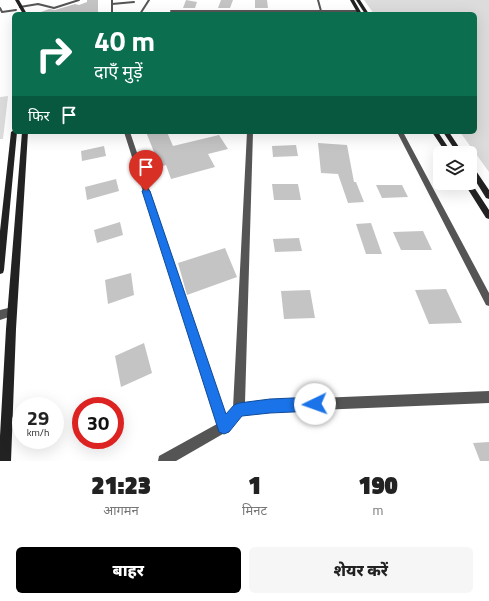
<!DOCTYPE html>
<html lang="hi">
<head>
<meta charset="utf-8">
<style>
  :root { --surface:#fff; --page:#f6f6f6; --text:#222; --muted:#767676; --accent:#000 }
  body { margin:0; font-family:"Titillium Web","Noto Sans Devanagari",sans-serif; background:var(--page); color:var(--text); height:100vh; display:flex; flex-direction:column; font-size:15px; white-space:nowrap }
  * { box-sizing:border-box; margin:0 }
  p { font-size:13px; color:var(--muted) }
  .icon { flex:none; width:22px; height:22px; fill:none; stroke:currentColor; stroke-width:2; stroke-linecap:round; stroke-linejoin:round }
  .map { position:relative; height:461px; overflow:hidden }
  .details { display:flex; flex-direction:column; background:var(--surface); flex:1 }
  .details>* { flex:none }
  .banner { position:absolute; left:12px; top:12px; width:465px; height:122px; border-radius:6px; box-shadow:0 4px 16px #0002; background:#0b6e4f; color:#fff; overflow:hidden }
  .buttons { position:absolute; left:433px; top:146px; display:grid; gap:8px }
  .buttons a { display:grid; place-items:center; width:44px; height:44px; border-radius:6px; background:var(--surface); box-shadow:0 4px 16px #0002; font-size:20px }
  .speed { position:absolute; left:12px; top:397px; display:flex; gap:8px; font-size:20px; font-weight:700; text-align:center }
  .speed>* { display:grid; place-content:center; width:52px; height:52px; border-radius:50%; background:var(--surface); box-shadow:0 4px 16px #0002; line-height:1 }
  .speed small { font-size:10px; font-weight:400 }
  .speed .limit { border:6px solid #d22; background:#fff; color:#111 }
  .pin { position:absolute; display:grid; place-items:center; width:34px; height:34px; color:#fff; margin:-41px -17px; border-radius:50% 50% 50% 0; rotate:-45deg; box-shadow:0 0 4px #0007 }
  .pin .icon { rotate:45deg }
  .me { position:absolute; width:44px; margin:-22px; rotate:267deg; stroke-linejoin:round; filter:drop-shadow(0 0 3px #0008) }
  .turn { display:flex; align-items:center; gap:14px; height:84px; padding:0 16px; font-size:18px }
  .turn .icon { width:52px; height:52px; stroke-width:2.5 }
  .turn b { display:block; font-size:28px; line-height:34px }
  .then { display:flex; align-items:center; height:38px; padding:0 16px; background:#0003; gap:8px; font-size:15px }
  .eta { display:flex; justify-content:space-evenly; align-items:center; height:68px; text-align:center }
  .eta b { font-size:24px; font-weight:800; line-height:28px }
  .button { display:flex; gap:8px; margin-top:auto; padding:8px 16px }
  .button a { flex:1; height:46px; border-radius:6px; background:var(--accent); color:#fff; font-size:16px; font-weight:800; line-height:46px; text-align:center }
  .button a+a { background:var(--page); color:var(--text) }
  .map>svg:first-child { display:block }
  .green { fill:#dcdcdc }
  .building { fill:#c4c4c4 }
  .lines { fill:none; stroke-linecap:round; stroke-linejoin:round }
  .lane { stroke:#555; stroke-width:2 }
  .street { fill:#555; fill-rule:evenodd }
  .secondary { fill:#222; fill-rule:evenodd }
  .route { fill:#1a73e8; stroke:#114b97 }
</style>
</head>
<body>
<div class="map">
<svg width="489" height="461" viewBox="0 0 489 461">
  <rect width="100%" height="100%" fill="#fff"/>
  <path class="green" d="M364 0H489V172L460 132H475V14H374Z
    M8 96 3 139H0V97Z"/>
  <path class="building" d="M87 0H98V12L92 14H41V12L49 9 55 10 75 4 79 5 87 2Z
    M186 0 197 2 195 8H183Z
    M221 0H233L230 8H218Z
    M255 0H267L268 8H255Z
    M146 132H167L173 146 219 135 228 149 208 154 215 167 171 179 166 165 160 167Z
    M318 143 347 145 354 182H356L364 202 348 203 338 174 321 173Z
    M296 145 298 156 273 157 272 146Z
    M104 146 106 156 82 161 81 151Z
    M116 179 119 191 87 200 85 187Z
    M272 184H298L301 200H274Z
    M376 185H402L408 197 382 198Z
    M120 222 123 235 97 243 94 230Z
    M371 223 382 254H366L356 224Z
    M423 231 432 250H401L393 232Z
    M299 238 302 251 275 252 273 239Z
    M225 248 237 277 187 295 178 263Z
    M131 273 134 295 108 304 105 280Z
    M446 289 462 323 429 324 415 290Z
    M310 290 315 318 284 319 281 291Z
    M144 343 152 373 121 387 115 356Z
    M489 442V461H480L473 443Z"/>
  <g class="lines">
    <path class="lane" d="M112 0V14
      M318 0 321 11
      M112 4 134 2
      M20 7 38 4 54 8 79 0
      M0 8 2 12 16 10
      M171 11H359
      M140 14 149 0"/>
    <path class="street" d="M124 132H130L226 416 233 408 247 132H253L245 403 270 400 489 391V403L270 412 242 415 228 431 176 461H158L159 456 217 424Z
      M397 132H403L489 293V306L486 305Z
      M12 307 15 309 17 312 15 315 0 320V310Z"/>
    <path class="secondary" d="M15 0H19L27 14H23Z
      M350 0H354L362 14H358Z
      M356 0H360L369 14H365Z
      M14 130V132H17L4 270 3 273 0 274V231L11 132Z
      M22 132H28L16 329 11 461H0V436L6 329Z
      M432 132H438L452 153H446Z
      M443 132H449L463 153H457Z
      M470 165H472L489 190V199L486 198 470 172Z
      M470 181 489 210V219L486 218 464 183H470Z"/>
  </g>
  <path class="route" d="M146 188 150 191 226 414 234 405 239 403 270 399 315 397 320 399 321 404 320 409 315 411 270 413 242 416 229 432 224 434 219 432 142 191Z"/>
</svg>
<div class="buttons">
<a><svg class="icon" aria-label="layers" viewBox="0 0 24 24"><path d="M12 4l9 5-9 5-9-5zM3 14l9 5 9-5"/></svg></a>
</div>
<div class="speed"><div>29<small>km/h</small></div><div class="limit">30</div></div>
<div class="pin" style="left:146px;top:191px;background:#d93025"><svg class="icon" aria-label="arrive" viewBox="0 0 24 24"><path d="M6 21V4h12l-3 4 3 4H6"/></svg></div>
<svg class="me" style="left:315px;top:404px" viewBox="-20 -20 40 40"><circle r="19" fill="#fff"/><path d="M0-13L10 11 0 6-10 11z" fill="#1a73e8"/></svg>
<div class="banner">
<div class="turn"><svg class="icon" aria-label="right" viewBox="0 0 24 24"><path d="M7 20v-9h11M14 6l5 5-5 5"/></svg><div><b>40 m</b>दाएँ मुड़ें</div></div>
<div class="then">फिर<svg class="icon" aria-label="arrive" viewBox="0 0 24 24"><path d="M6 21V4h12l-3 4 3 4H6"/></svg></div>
</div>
</div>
<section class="details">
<div class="eta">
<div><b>21:23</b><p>आगमन</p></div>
<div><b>1</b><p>मिनट</p></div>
<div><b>190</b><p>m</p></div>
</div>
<div class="button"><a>बाहर</a><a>शेयर करें</a></div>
</section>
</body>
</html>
